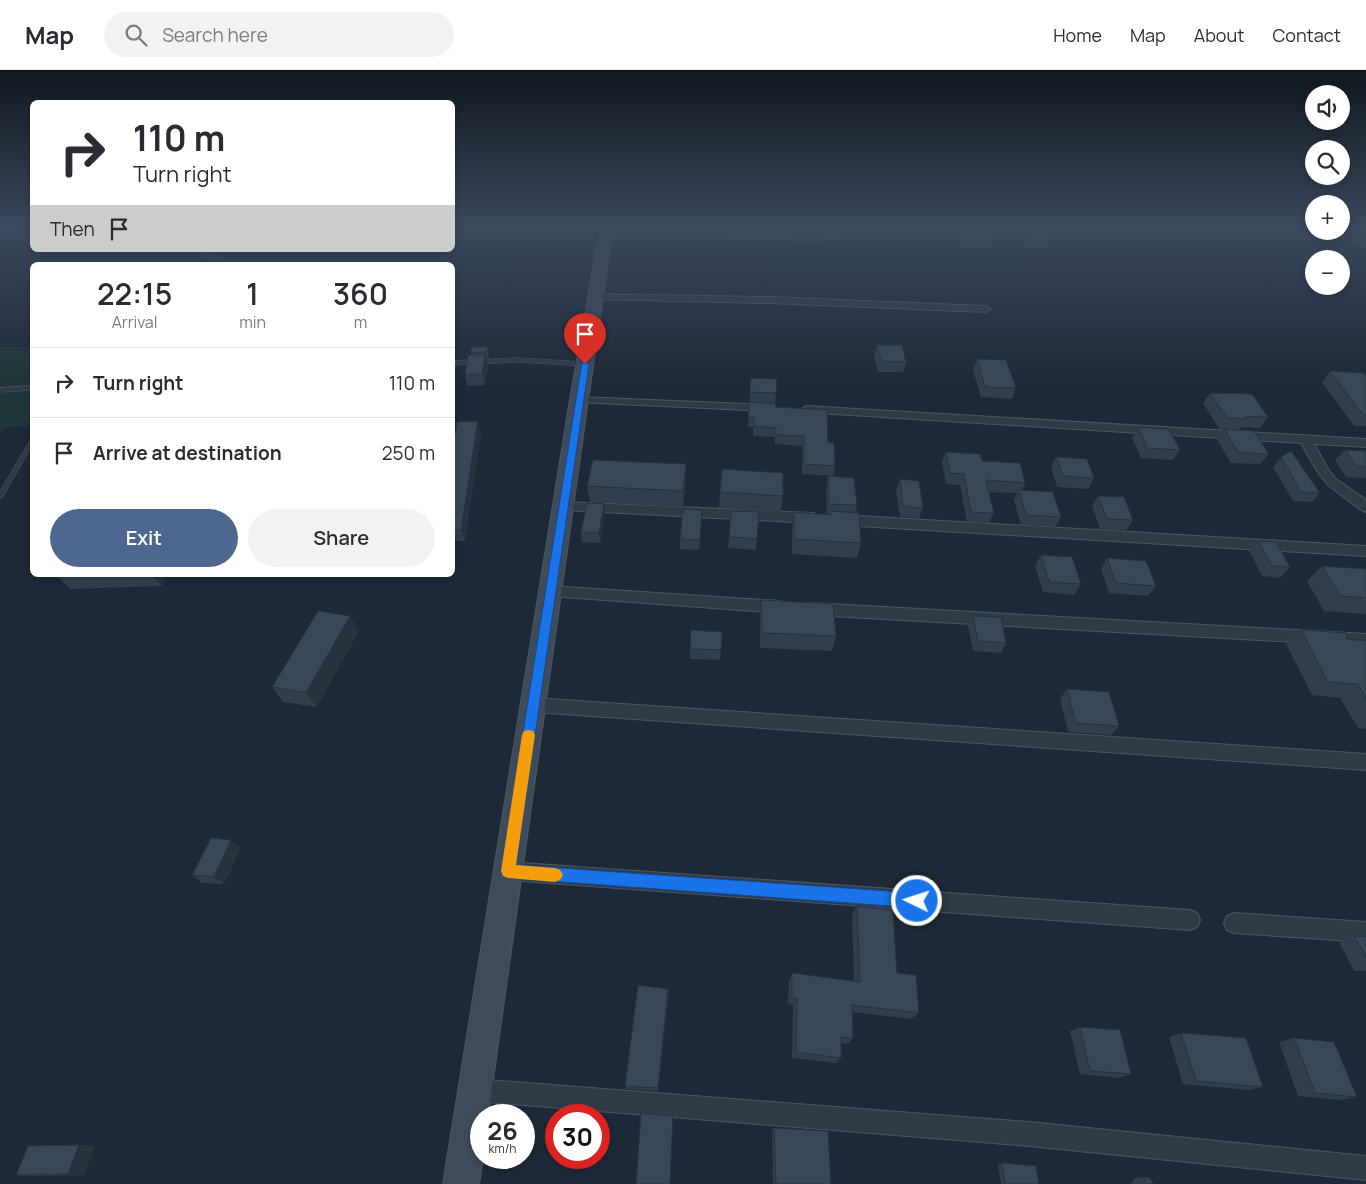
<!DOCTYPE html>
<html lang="en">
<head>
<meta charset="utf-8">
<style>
  :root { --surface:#fff; --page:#f2f2f3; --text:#2b2b33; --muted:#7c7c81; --line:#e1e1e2; --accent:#4d678f }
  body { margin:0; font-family:Manrope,sans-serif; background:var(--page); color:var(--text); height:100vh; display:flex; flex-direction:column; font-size:19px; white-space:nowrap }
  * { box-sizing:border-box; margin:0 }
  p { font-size:16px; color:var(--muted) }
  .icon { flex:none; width:28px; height:28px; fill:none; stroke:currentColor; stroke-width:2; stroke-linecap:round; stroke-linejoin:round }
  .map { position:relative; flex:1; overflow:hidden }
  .details { position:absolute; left:30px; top:192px; width:425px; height:315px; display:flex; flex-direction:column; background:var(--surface); border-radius:8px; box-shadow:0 2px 8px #0003 }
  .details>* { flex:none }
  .top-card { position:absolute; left:30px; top:30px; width:425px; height:152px; border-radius:8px; box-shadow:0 2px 8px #0003; background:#fff; color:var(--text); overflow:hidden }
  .controls { position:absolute; left:1305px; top:15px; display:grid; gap:10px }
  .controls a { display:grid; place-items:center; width:45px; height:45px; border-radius:50%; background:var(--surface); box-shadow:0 2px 8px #0003; font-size:25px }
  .speed { position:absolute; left:470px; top:1034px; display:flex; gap:10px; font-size:25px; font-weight:700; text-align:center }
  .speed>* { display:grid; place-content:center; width:65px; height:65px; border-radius:50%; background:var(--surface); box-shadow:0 2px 8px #0003; line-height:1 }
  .speed small { font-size:12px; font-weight:400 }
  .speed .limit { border:8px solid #d22; background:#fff; color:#111 }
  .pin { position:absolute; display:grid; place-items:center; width:42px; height:42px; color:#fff; margin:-51px -21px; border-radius:50% 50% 50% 0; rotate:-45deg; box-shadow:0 0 5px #0007 }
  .pin .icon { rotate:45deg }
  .me { position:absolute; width:55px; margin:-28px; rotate:274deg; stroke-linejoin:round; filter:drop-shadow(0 0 4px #0008) }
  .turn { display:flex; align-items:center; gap:18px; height:105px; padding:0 20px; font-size:22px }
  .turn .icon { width:65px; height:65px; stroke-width:2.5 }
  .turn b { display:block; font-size:35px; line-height:42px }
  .then { display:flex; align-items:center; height:48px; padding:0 20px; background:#0003; gap:10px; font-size:19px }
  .eta { display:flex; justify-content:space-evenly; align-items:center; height:85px; text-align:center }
  .eta b { font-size:30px; font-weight:600; line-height:35px }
  .cta { display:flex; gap:10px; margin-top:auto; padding:10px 20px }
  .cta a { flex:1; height:58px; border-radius:30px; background:var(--accent); color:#fff; font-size:20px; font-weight:600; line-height:58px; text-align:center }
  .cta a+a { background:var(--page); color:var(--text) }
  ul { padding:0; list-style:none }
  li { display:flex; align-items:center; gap:15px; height:70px; padding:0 20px; border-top:1px solid var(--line) }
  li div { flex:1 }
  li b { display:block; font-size:19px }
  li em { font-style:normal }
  header { display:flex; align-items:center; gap:30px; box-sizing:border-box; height:70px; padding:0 25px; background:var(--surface); border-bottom:1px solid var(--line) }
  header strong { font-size:24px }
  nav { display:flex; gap:28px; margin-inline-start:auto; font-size:18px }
  .search { width:350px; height:45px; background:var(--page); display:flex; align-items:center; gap:12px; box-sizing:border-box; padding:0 18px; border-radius:28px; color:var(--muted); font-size:19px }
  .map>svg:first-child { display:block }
  .green { fill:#203638 }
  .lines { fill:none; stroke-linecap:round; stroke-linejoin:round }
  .lane-casing { stroke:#4c5663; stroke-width:1 }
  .street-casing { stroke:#4c5663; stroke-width:2 }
  .secondary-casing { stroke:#4c5663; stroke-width:2 }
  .lane { fill:#313b48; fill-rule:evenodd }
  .street { fill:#313b48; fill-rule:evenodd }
  .secondary { fill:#3f4a5b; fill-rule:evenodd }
  .wall { fill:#313e4c }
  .shaded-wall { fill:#28323e }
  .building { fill:#394858; stroke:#28323e }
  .route { fill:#1a73e8; stroke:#114b97 }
  .slow { fill:#f59e0b }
</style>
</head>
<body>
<header>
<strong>Map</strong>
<div class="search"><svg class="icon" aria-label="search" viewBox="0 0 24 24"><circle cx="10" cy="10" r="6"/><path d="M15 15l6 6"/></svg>Search here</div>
<nav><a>Home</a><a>Map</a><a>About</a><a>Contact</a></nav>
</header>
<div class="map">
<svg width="1366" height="1114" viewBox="0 0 1366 1114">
  <rect width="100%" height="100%" fill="#1e2937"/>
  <path class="green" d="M0 277H32V355L4 358 0 364Z"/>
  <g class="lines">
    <g class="lane-casing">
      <path id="lane" d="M200 180H205L225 195H220Z
        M518 288 585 292 588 294 585 296 518 292 452 295V291Z
        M32 316V320L0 322V318Z
        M32 370V376L2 428H0V421L29 372Z"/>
    </g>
    <g class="street-casing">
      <path id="street" d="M607 158 821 165C836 163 850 158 865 158L840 168 821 171 604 163 603 161Z
        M1341 159 1366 170V176L1336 161H1341Z
        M596 224 769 227 986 236 991 239 986 242 769 233 593 229V225Z
        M579 327 768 335 774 338 768 341 575 332 573 330 575 328Z
        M806 336 1366 369V377L1314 374 1328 399 1336 409 1366 430V442L1361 440 1328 415 1317 401 1301 373 802 342 800 340Z
        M564 432 813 443 818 445 820 448 818 451 813 453 564 440 559 439 557 436 559 433Z
        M841 445 1366 476V486L841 455 836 453 834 450 836 447Z
        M550 516 780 531 785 533 787 537 785 541 780 543 550 526 545 525 543 521 545 517Z
        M813 533 1366 564V576L813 545 808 543 806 539 808 535Z
        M533 628 1366 684V700L533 642 527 640 525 635 527 630Z
        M508 792 1190 840 1197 843 1200 850 1197 857 1190 860 508 810 501 808 499 801 501 794Z
        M1234 843 1366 852V872L1234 863 1227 860 1224 853 1227 846Z
        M475 1009 1029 1052 1366 1086V1110L1029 1076 475 1031 467 1028 464 1020 467 1012Z"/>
    </g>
    <g class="secondary-casing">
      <path id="secondary" d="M600 158H613L588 330 488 1045H481L483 1088 479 1114H443L570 330Z"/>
    </g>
    <use href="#lane" class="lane"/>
    <use href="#street" class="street"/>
    <use href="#secondary" class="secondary"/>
  </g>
  <path class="wall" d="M763 158H800L799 162 763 161Z
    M802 158H826V159Z
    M913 158H934V159L932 167 915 166Z
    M946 158H1111L1108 164 1077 169V166L1075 164 1072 172 1031 179 1023 173 981 178 964 177Z
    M877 275 906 292 903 302H878L874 286Z
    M488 277 489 282V287L486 288 488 295 485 315 467 316 465 305 471 285V283Z
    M977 289 1016 318 1012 329 981 327 973 300Z
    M1330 301 1366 306V356H1354L1322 312Z
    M751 308 776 323 775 333 776 337 828 373 835 396 833 406 802 404V376L775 374V367L753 366V357H748Z
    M1210 323 1268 347 1260 358 1241 357 1239 360 1219 359 1203 333Z
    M1138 357 1180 380 1173 390 1141 388 1132 368Z
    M1224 359 1269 384 1260 394 1231 393 1217 370Z
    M481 362 465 471H452V379Z
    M1345 380 1366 381V408L1346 407 1335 390Z
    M946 382 982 391 1025 413 1022 420 1061 447 1055 457 1021 455 1014 430 1017 423 989 422 994 443 989 453 967 452 960 415 946 414 942 392Z
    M1056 387 1094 408 1088 419 1057 417 1051 397Z
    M1281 387 1320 423 1312 432 1293 431 1273 397Z
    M722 399 783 426 781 442 719 438Z
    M828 406 857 435 855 443 861 473 857 488 792 484V458L794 442 827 444 826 417Z
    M900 409 923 438 919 448 900 447 896 420Z
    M686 410 683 437 590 432 587 416Z
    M1098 426 1133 450 1126 461 1100 459 1092 436Z
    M731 441 757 469 756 480 728 478Z
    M605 444 600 473 582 472 581 462Z
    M701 450 699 480 680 479V469Z
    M1258 471 1290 497 1280 508 1262 506 1249 481Z
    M1041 485 1081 514 1074 525 1043 522 1035 496Z
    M1107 488 1156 516 1148 526 1109 523 1101 499Z
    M1322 496 1366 499V544L1324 541 1307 511Z
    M56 505H167L162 516 70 519Z
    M761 530 836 566 832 581 760 578V545Z
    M973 546 1006 573 1001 583 973 581 968 556Z
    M1301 560 1346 569 1366 572V659L1358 658 1340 628 1312 625 1286 574Z
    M359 561 317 637 283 632 272 617Z
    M722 562 720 590 690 589V579Z
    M1067 619 1119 656 1111 665 1068 662 1060 629Z
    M241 778 224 814 202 813 192 805Z
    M857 836 897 903 919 943 911 949 852 942 853 968 848 974 841 973V988L836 993 792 988 793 935 788 934 789 911 792 903 854 911 852 845Z
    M1354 866 1366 867V901H1354L1339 872Z
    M669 924 658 1021 626 1019 625 1016Z
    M1080 957 1131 1004 1120 1008 1080 1004 1070 961Z
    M1181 963 1263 1017 1248 1020 1183 1014 1169 967Z
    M1294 968 1357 1027 1339 1030 1298 1026 1279 972Z
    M774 1058 831 1114H773L772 1060Z
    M95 1076 84 1105 34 1106 16 1105Z
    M1002 1093 1039 1114H1001L998 1094Z
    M1148 1107 1154 1114H1131L1135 1108Z"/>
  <path class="shaded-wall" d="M1091 158H1111L1108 164 1077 169 1081 160Z
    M1075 163 1072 172 1031 179 1034 170Z
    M1026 164 1023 173 981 178 984 169Z
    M488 277 489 282V287L487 282Z
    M485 285 488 295 485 315 482 304Z
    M478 351 481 362 465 471 461 460Z
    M686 394V410L683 437V421Z
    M604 434 605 444 600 473 599 463Z
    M152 505H167L162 516Z
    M350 546 359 561 317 637 306 623Z
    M231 770 241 778 224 814 214 807Z
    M668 919 669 924 658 1021V1018Z
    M79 1075 95 1076 84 1105 68 1104Z"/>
  <path class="building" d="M957 158H1068L1075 163 1034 170 1026 164 984 169 966 168Z
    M1081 158H1091L1081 160Z
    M877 275H902L906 292 881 291Z
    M471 277H488L487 282 471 283Z
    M468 285H485L482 304 465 305Z
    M977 289 1006 290 1016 318 985 317Z
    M1330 301 1364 303 1366 306V345H1363Z
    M751 308 777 309 776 323 750 322Z
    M1210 323 1252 324 1268 347 1245 346 1246 349 1227 348Z
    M749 332 776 334V337L827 340 828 373H834L835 396 804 394V366L776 365V358L754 356V348L748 347Z
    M478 351 461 460H452V379L457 352Z
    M1138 357 1169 359 1180 380 1147 378Z
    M1224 359 1254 361 1269 384 1238 382Z
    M1345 380 1366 381V397L1356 396Z
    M1291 381 1320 423 1301 422 1281 387Z
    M946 382 980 384 982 391 1020 393 1025 413 986 410 994 443 971 442 964 404 950 403Z
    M1056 387 1087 389 1094 408 1063 406Z
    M593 390 686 394 683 421 587 416Z
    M722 399 783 403V426L720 422Z
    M828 406 854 408 857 435 829 434Z
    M900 409 919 411 923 438 903 436Z
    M1019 420 1053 422 1061 447 1026 445Z
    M1098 426 1124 427 1133 450 1107 449Z
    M587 433 604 434 599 463 581 462Z
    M683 439 702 440 700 470 680 469Z
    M731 441 759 442 757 469 729 467Z
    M831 441 859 443 861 473 794 469V442L831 445Z
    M1258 471 1276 472 1290 497 1272 496Z
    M1041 485 1072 487 1081 514 1049 512Z
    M1107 488 1146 491 1156 516 1116 513Z
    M1322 496 1366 499V528L1340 526Z
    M761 530 833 534 836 566 762 563Z
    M318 541 350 546 306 623 272 617Z
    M973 546 1001 547 1006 573 978 571Z
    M691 560 722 562 721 580 690 579Z
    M1301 560 1347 563 1346 569 1365 571 1366 572V629L1358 614 1328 612Z
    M1067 619 1109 622 1119 656 1076 653Z
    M211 768 231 770 214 807 192 805Z
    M857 836 893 840 897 903 916 905 919 943 852 935 853 968 841 967V988L796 982 797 928H792V903L860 912Z
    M1354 866 1366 867V887Z
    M638 915 668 919 658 1018 625 1016Z
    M1080 957 1120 960 1131 1004 1090 1001Z
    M1181 963 1246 968 1263 1017 1196 1011Z
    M1294 968 1334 972 1357 1027 1315 1023Z
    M641 1043 673 1046 670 1114H636Z
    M774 1058 828 1061 831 1114H776Z
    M79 1075 68 1104 16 1105 28 1076Z
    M1002 1093 1036 1096 1039 1114H1005Z
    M1148 1107 1154 1114H1143Z"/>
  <linearGradient id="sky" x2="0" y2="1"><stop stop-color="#10171e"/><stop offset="0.5" stop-color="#3b495e"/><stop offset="1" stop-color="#3b495e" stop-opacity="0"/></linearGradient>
  <rect width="1366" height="314" fill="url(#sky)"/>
  <path class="route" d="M582 292 589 294 516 795 917 823 923 825 925 831 923 836 917 838 508 808 503 806 501 801Z"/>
  <path class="slow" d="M529 660 533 661 535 665 516 795 555 798 560 800 563 805 560 810 555 812 508 808 503 806 501 801 522 665 524 661Z"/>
</svg>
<div class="controls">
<a><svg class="icon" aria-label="sound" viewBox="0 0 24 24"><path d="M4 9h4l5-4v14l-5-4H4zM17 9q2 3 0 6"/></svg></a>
<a><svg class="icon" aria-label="search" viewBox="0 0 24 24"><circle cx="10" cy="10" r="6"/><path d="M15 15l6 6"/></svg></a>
<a>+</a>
<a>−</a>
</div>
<div class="speed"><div>26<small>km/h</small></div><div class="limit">30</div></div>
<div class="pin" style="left:585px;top:294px;background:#d93025"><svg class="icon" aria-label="arrive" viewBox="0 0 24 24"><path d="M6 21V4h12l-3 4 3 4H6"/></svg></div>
<svg class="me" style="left:917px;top:831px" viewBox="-20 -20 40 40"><circle r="17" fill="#1a73e8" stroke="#fff" stroke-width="3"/><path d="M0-11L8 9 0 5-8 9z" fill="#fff"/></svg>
<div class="top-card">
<div class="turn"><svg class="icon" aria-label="right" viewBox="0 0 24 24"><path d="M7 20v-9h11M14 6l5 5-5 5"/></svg><div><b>110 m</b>Turn right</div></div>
<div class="then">Then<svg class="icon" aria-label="arrive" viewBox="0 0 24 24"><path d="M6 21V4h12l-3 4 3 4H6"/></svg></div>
</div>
<section class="details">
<div class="eta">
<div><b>22:15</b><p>Arrival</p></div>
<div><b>1</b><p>min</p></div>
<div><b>360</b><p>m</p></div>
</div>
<ul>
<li><svg class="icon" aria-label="right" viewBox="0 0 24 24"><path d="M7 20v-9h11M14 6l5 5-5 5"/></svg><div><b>Turn right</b></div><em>110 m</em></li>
<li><svg class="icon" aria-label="arrive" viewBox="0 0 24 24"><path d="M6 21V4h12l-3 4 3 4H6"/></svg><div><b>Arrive at destination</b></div><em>250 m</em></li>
</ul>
<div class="cta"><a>Exit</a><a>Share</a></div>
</section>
</div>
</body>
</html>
